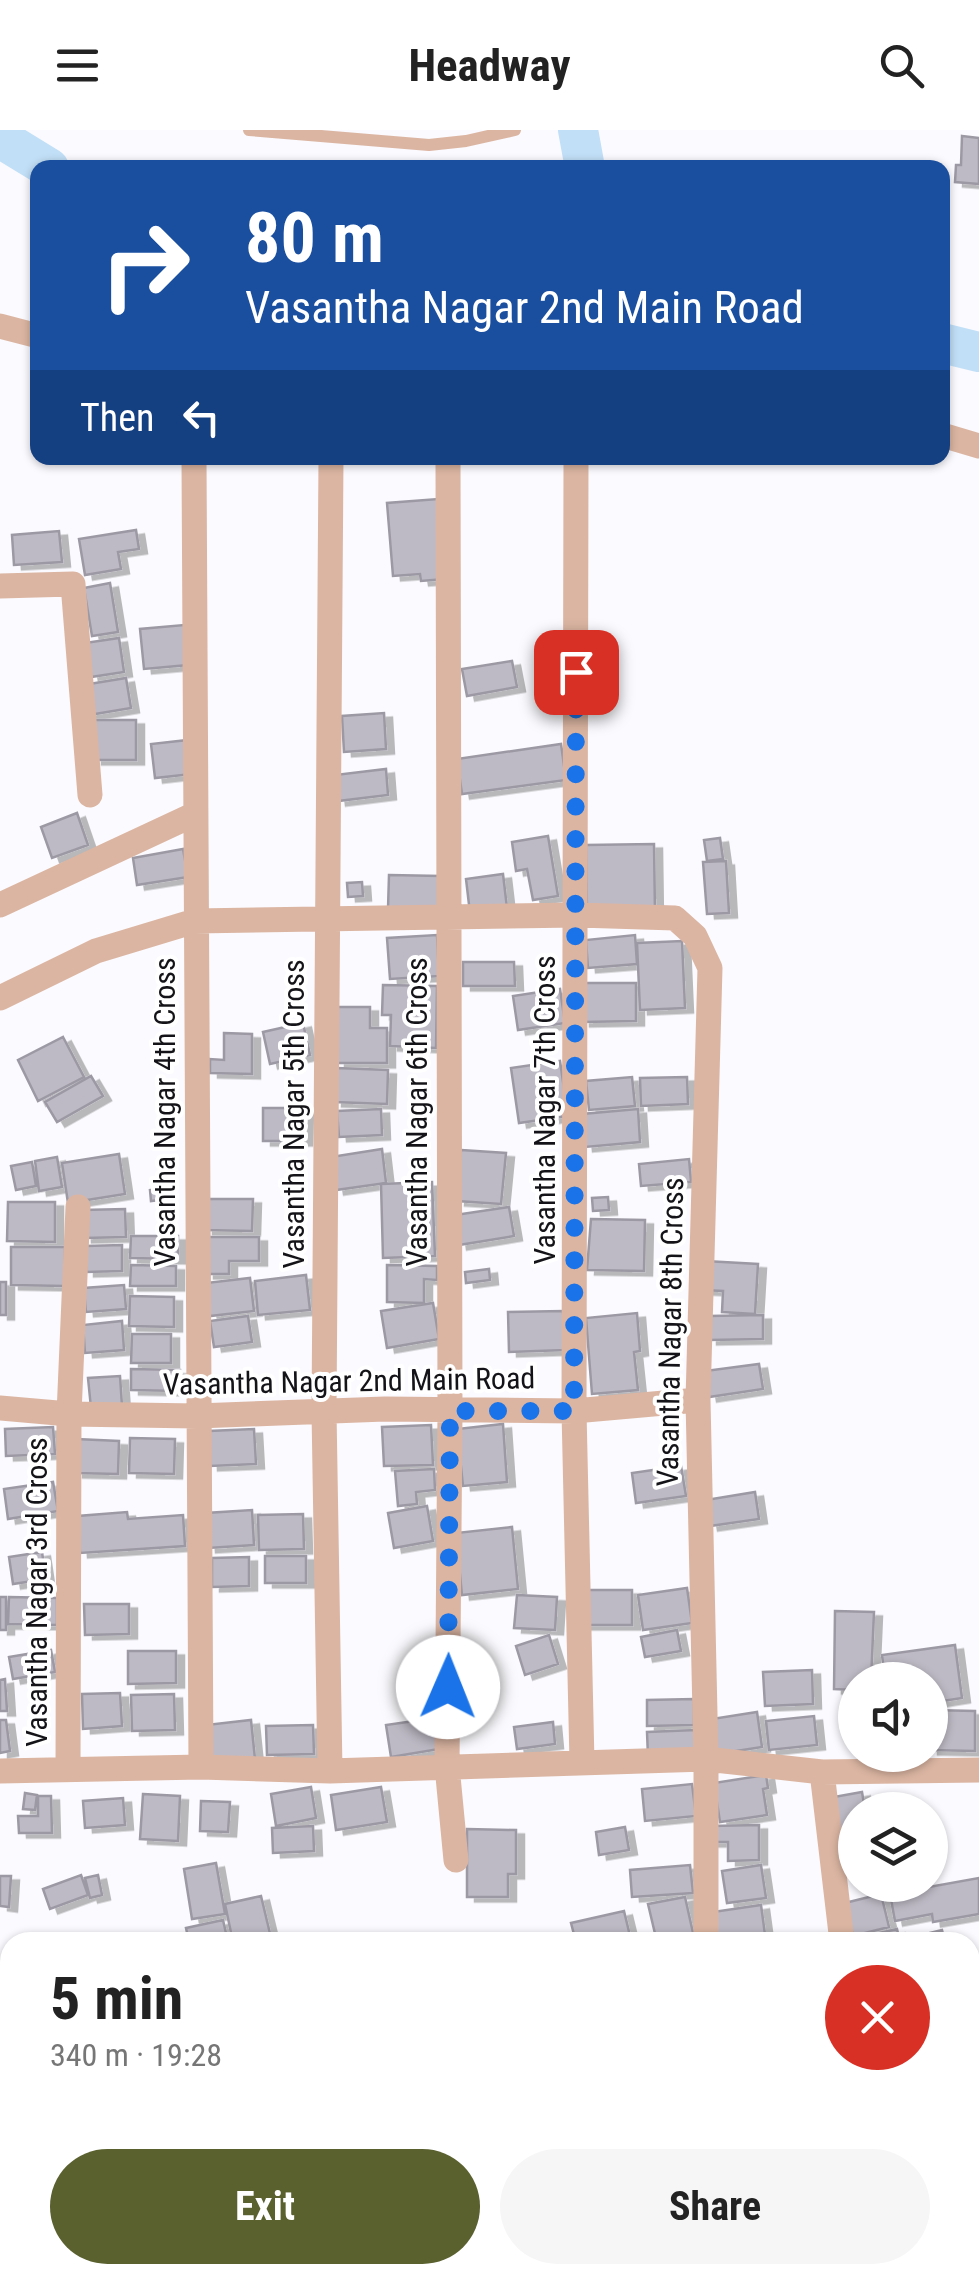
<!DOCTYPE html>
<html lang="en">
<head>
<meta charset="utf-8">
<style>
  :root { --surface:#fff; --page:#f6f6f6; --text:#222; --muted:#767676; --accent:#5a602e }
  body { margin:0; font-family:"Roboto Condensed",sans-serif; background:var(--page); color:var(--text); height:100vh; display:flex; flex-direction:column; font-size:38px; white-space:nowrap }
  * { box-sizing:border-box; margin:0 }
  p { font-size:32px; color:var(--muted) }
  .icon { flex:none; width:55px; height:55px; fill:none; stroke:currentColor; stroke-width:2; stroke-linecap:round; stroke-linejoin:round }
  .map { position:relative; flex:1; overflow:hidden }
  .sheet { position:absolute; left:0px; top:1802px; width:980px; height:352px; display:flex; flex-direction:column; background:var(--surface); border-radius:30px 30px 0 0; box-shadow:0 2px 8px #0004 }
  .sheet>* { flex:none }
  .guide { position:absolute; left:30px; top:30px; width:920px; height:305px; border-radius:20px; box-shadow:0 2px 8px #0004; background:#1a4fa0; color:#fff; overflow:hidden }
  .fabs { position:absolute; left:838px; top:1532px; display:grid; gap:20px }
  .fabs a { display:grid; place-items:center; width:110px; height:110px; border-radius:50%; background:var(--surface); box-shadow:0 2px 8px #0004; font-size:50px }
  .pin { position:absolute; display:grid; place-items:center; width:85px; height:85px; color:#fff; margin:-42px; border-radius:20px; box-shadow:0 5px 15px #0006 }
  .me { position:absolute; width:110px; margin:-55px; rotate:1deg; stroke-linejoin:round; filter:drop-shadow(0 0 8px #0008) }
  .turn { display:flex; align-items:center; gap:35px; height:210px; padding:0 50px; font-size:45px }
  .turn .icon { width:130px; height:130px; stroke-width:2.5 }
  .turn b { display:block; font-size:70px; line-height:85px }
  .then { display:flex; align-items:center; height:95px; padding:0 50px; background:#0003; gap:20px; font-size:38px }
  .round { display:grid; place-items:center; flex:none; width:105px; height:105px; border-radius:52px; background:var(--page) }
  .summary { display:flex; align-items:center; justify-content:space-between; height:170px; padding:0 50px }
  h1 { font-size:60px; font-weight:700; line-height:75px }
  .cta { display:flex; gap:20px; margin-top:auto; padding:20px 50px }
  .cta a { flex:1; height:115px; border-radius:60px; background:var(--accent); color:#fff; font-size:40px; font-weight:700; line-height:115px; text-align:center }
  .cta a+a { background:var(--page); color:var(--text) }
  header { display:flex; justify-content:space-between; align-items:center; height:130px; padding:0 50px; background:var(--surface); font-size:45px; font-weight:700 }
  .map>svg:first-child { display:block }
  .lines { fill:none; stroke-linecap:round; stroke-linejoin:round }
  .river { stroke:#c1dff7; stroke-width:40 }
  .building { fill:#bebac5; stroke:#9d99a4; stroke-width:2.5; filter:url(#shadow) }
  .service { stroke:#dbb5a2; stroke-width:12 }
  .minor { stroke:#dbb5a2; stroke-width:25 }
  .route { stroke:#1a73e8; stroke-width:18; stroke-dasharray:0 32.4 }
  .labels { text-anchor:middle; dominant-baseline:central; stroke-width:8; stroke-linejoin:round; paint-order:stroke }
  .street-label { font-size:30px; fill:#141317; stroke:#fff }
</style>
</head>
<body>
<header><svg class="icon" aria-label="menu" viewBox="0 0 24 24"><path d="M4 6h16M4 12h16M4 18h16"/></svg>Headway<svg class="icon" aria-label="search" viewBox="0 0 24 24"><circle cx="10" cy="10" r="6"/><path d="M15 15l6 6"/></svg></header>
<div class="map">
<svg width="979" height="2153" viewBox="0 0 979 2153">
  <defs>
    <filter id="shadow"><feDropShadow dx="8" dy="4.5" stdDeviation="0" flood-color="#0004"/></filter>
  </defs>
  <rect width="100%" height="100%" fill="#fbfafe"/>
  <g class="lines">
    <path class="river" d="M578 0 585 38
      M0 8 49 38
      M942 213 979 222"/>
  </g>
  <path class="building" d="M962 6 979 8V54L955 52 956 35H961Z
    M438 369 445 449 421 451 420 444 393 446 387 373Z
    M136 400 139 419 118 422 121 439 85 445 79 409Z
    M59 401 62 432 14 435 12 405Z
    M110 453 118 502 92 506 84 458Z
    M184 495 188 535 144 539 140 499Z
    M119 508 124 542 91 547 85 513Z
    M512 531 517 557 467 566 462 539Z
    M126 548 131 578 89 585 83 555Z
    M384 583 386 619 344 622 342 586Z
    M94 590H136V630H94Z
    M188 610 192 644 155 648 151 614Z
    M561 614 566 650 462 664 457 629Z
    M386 639 388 665 338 671 335 645Z
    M77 683 88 715 52 728 41 697Z
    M548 706 558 766 533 770 527 739 516 741 512 712Z
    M720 708 723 729 707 731 704 710Z
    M654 714 655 784H587L586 715Z
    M183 719 188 747 137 755 133 728Z
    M726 731 729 783 707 784 703 732Z
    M503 744 507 778 470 783 466 749Z
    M389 745 441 746 440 780 388 779Z
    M362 752 363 766 348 767 347 753Z
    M437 805 439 846 390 849 387 808Z
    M635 805 637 834 588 838 586 810Z
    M682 811 685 878 640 880 637 813Z
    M463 832H514L515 856H463Z
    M581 853H636V891L582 892Z
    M383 855 437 856 436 918 390 916 391 885H382Z
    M560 859 565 893 518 900 513 866Z
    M337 877H370V898H387V933H337Z
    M303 893 310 925 270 934 263 902Z
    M224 903 252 904V944L210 943V929L224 930Z
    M63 907 84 947 38 971 18 930Z
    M560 931 568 986 519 993 511 938Z
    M336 938 388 940 387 974 334 972Z
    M91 946 103 966 57 992 45 972Z
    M632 947 635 976 589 980 586 951Z
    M687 947 688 974 641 976 640 948Z
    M263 978H305L304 1011H263Z
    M381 979 382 1005 339 1007 337 981Z
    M638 979 640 1012 585 1017 582 984Z
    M382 1019 386 1053 336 1060 331 1027Z
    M461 1020 506 1023 501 1074 457 1071Z
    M119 1024 125 1064 68 1073 62 1033Z
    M57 1027 62 1057 39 1061 35 1031Z
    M689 1029 691 1052 641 1056 639 1034Z
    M32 1032 36 1056 16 1060 11 1036Z
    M432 1052 435 1126 383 1128 381 1054Z
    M168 1058 169 1069 151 1071 150 1060Z
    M608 1067 609 1080 593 1081 592 1068Z
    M205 1069H253L252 1101 205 1100Z
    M8 1072H55V1112L7 1111Z
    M509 1077 514 1106 459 1115 455 1085Z
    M125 1079 126 1107 84 1108 83 1080Z
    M591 1089 645 1090 644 1141 587 1140Z
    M131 1106H178V1129L130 1128Z
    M206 1107H259V1131H229V1144H206Z
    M122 1115V1141L86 1142V1116Z
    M11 1117H65V1156L11 1155Z
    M705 1131 758 1134 755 1184 722 1182 723 1161 703 1160Z
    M131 1135 176 1136V1156H130Z
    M387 1135 437 1136V1150L424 1149V1173L387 1172Z
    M489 1139 490 1150 466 1153 465 1142Z
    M306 1145 310 1180 258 1185 255 1151Z
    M250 1148 254 1181 210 1186 206 1153Z
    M0 1152H6V1185H0Z
    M124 1155 126 1179 86 1182 84 1158Z
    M130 1166 174 1167V1197L129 1196Z
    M433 1173 439 1209 387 1218 381 1181Z
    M563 1181 565 1220 509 1222 508 1182Z
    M637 1183 640 1221 634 1222 638 1260 592 1264 586 1188Z
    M763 1185V1209L709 1210V1186Z
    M248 1186 252 1212 214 1217 210 1191Z
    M122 1191 124 1220 85 1223 83 1195Z
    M132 1204H171V1233H131Z
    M759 1234 763 1259 709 1267 705 1241Z
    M131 1239 180 1240V1261L131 1260Z
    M120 1246 122 1276 91 1278 88 1248Z
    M503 1294 507 1352 463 1356 457 1299Z
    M431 1295 433 1335 384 1336 382 1297Z
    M53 1297 55 1324 6 1326 5 1299Z
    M254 1299 256 1334 210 1336 209 1301Z
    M130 1308 175 1309 174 1344 129 1343Z
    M76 1309 119 1311 118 1344 75 1343Z
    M681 1336 686 1366 636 1373 632 1343Z
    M434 1339 435 1360 416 1362 417 1374 398 1376 395 1341Z
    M53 1352 58 1381 8 1389 4 1359Z
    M755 1362 759 1389 710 1396 706 1370Z
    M427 1376 433 1411 394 1418 388 1383Z
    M252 1380 254 1415 208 1418 206 1383Z
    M127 1382 128 1389 183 1385 185 1416 80 1423 78 1386Z
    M303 1384 304 1419 259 1420 258 1385Z
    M512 1397 518 1459 462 1465 456 1403Z
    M42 1422 46 1449 13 1454 9 1427Z
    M265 1426H306V1453H265Z
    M249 1427V1456L212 1457V1428Z
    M687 1458 692 1493 643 1500 638 1465Z
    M583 1460H632V1495H584Z
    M517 1465 557 1467 555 1500 514 1498Z
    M0 1467H6V1500H0Z
    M9 1467 57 1468V1495L8 1494Z
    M84 1474H129V1504L85 1505Z
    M835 1481 874 1482 871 1550H855V1560L834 1559Z
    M677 1500 681 1521 645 1527 641 1507Z
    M549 1505 558 1534 525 1545 516 1516Z
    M955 1515 962 1568 930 1573V1550H885L882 1525Z
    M51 1520 55 1542 13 1549 9 1527Z
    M128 1521H176V1553L128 1554Z
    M812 1540 813 1574 765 1576 763 1542Z
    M5 1549 7 1581H0V1550Z
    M120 1563 122 1596 83 1599 82 1564Z
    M174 1564 175 1600 132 1601 131 1565Z
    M694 1569V1595L647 1596V1570Z
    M930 1580 975 1581V1621L930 1620Z
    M757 1582 762 1617 717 1624 712 1589Z
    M814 1586 817 1615 769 1620 766 1591Z
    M435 1588 439 1619 391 1627 386 1595Z
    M0 1590H6L10 1621 0 1623Z
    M251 1590 255 1629 210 1633 206 1595Z
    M553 1592 555 1614 517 1619 514 1597Z
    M313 1595 314 1624 267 1625 266 1596Z
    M696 1600 698 1625 648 1627 647 1602Z
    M766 1645 768 1658 763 1659 767 1685 720 1692 714 1653Z
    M692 1654 696 1686 645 1691 642 1659Z
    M311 1657 316 1688 276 1696 271 1664Z
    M381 1657 387 1692 336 1700 331 1665Z
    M862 1662 865 1680H855V1710L842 1712 834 1667Z
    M25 1663 37 1665 35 1680 23 1679Z
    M143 1664 180 1666 178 1711 140 1709Z
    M38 1666H51L52 1703H19L18 1686H38Z
    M123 1668 125 1695 85 1698 83 1671Z
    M201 1671 230 1672 228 1702 200 1701Z
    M759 1695V1730L728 1731V1712H711V1696Z
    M313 1696 314 1721 273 1723 272 1698Z
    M625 1697 629 1720 599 1725 596 1702Z
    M467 1699 516 1700V1744H508V1767H467Z
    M216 1733 225 1784 192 1789 184 1739Z
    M690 1735 693 1763 632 1767 630 1740Z
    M761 1735 766 1768 727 1773 722 1741Z
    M81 1745 88 1765 50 1779 43 1759Z
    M98 1745 102 1765 90 1768 85 1748Z
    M0 1746H11L9 1777 0 1776Z
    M979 1748V1784L933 1792 932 1784 895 1791 890 1764Z
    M881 1764 889 1797 853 1806 845 1773Z
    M261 1766 272 1812H233L225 1774Z
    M685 1767 695 1812H657L648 1774Z
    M761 1775 766 1812H721V1807L717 1808 713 1782Z
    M624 1781 630 1806 618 1808 619 1812H576L571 1793Z
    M223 1790 228 1812H189L186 1798Z
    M897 1799 900 1812H854L853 1809Z
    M942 1800 945 1812H905V1809Z
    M10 1844V1879L0 1882V1846Z
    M979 1846V1889L970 1891V1847Z
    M10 1885V1925H8L0 1888Z
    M979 1993V2017L973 2019 970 1995Z
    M10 2034V2065L0 2067V2036Z
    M10 2104V2145H38L40 2153H4L0 2105Z
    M238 2145H280L282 2153H240Z
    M288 2145H375L376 2153H289Z
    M384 2145H421V2147L385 2153Z
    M947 2145H970L971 2153H923V2149Z"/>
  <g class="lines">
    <path class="service" d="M249 0 429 15 466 11 515 0"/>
    <path class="minor" d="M0 196 38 206
      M942 305 979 316
      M194 328 201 1637
      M448 328 450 1281 447 1636 456 1730
      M576 328 574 1281 582 1633
      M0 456 73 454 90 665
      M0 775 195 684
      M0 868 96 821 195 791 578 785 675 788 695 806 710 838 698 1270 706 1629V1812
      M0 1278 69 1284 197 1286 385 1279 574 1281 698 1270
      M68 1639 69 1284 78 1077
      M0 1641 201 1637 330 1641 706 1629 822 1642 979 1640
      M330 1641 324 1281 331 328
      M822 1642 842 1812
      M970 1933 979 1930
      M0 1937 10 1935
      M970 2046 979 2101
      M0 2087 10 2085
      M119 2145 121 2153
      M492 2153 546 2145"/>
  </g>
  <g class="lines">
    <path class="route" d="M448 1557 450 1281H574L576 542"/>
  </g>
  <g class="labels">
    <g class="street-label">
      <text transform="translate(544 980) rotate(-90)">Vasantha Nagar 7th Cross</text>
      <text transform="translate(164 982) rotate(-90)">Vasantha Nagar 4th Cross</text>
      <text transform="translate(416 982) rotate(-90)">Vasantha Nagar 6th Cross</text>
      <text transform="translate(293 984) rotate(-90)">Vasantha Nagar 5th Cross</text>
      <text transform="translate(670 1202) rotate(-89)">Vasantha Nagar 8th Cross</text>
      <text transform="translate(349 1251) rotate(-1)">Vasantha Nagar 2nd Main Road</text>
      <text transform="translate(36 1462) rotate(-90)">Vasantha Nagar 3rd Cross</text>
    </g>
  </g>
</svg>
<div class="fabs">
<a><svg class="icon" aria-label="sound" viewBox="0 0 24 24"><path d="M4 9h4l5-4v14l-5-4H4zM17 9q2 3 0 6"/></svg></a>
<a><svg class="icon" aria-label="layers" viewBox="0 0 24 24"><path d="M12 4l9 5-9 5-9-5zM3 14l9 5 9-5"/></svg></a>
</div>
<div class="pin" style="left:576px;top:542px;background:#d93025"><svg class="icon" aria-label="arrive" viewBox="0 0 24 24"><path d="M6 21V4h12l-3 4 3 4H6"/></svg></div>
<svg class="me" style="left:448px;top:1557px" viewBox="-20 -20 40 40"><circle r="19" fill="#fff"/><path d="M0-13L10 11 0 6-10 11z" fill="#1a73e8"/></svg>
<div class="guide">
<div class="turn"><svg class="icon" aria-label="right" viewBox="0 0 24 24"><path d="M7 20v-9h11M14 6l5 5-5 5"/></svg><div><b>80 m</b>Vasantha Nagar 2nd Main Road</div></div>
<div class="then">Then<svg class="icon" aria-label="left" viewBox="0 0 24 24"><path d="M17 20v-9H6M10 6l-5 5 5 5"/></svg></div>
</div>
<section class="sheet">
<div class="summary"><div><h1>5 min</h1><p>340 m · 19:28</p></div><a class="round" style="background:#d93025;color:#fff"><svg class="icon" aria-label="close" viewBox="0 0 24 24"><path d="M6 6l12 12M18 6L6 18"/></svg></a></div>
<div class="cta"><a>Exit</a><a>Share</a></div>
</section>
</div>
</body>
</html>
